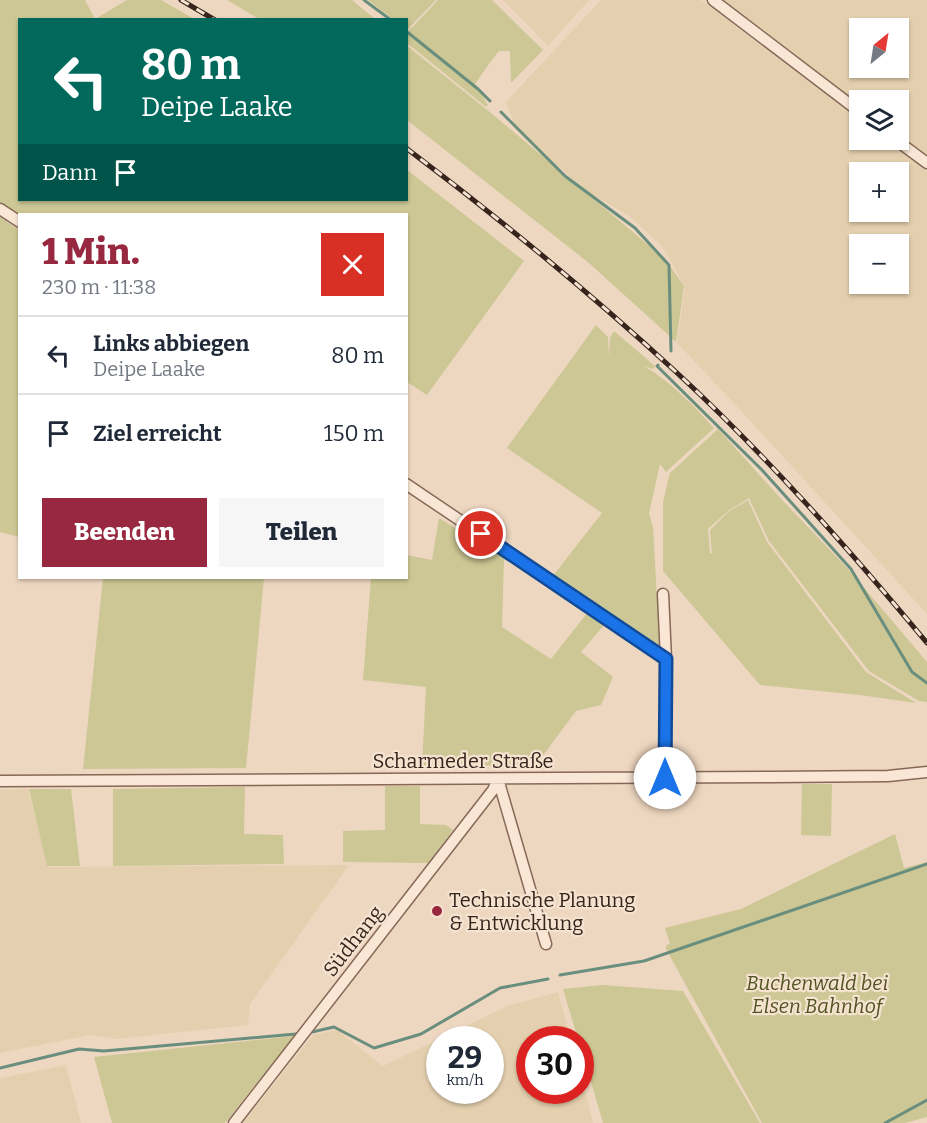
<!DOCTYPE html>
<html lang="de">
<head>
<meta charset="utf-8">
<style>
  :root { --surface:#fff; --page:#f6f6f7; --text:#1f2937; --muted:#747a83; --line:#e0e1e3; --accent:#97283f }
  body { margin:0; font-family:Bitter,serif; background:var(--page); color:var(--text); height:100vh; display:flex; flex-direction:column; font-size:22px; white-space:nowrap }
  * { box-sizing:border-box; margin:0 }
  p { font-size:20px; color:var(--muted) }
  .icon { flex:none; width:33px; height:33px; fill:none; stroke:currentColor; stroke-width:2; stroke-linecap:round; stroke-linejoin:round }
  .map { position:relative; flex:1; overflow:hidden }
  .details { position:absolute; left:18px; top:213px; width:390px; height:366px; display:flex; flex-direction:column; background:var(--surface); border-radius:0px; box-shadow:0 2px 4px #0004 }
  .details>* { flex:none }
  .hud { position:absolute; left:18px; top:18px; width:390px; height:183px; border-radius:0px; box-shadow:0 2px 4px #0004; background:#00695c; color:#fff; overflow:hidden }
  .needle { width:39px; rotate:30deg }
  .fabs { position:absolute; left:849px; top:18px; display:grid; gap:12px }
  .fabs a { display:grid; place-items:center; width:60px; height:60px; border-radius:0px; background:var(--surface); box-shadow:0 2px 4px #0004; font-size:30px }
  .speed { position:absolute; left:426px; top:1026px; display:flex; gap:12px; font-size:30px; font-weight:700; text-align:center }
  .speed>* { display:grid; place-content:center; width:78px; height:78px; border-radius:50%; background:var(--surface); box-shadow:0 2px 4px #0004; line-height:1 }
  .speed small { font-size:15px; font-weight:400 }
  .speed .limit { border:9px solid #d22; background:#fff; color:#111 }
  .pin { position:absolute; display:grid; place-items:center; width:51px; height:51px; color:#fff; margin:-26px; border:3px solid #fff; border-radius:50%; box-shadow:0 2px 6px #0007 }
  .me { position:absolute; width:66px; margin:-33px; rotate:0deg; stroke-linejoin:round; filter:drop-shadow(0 0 4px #0008) }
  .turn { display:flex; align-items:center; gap:21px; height:126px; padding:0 24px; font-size:27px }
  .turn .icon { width:78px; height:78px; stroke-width:2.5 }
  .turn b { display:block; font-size:42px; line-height:51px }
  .then { display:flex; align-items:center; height:57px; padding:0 24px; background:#0003; gap:12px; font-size:22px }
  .round { display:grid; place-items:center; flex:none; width:63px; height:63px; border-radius:0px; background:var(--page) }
  .overview { display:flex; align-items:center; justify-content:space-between; height:102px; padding:0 24px }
  h1 { font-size:36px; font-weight:800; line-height:45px; color:var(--accent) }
  .button { display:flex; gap:12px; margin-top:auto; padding:12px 24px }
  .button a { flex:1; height:69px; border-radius:0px; background:var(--accent); color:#fff; font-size:24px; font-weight:800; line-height:69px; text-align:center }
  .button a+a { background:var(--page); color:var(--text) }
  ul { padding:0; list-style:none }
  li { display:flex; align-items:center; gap:18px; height:78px; padding:0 24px; border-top:2px solid var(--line) }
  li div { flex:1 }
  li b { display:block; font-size:22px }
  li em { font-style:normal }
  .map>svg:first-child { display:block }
  .farmland { fill:#e4d0ae; fill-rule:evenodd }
  .green { fill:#ccc794 }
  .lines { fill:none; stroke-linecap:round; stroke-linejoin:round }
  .stream { stroke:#6a8e7e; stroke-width:3 }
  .minor-casing { stroke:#876858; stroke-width:13 }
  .minor { stroke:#f9e6d4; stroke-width:10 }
  .rail-casing { stroke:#37241d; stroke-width:5 }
  .rail { stroke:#f5e3d0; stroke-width:3; stroke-dasharray:9; stroke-linecap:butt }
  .route-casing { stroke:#114b97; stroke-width:15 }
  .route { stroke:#1a73e8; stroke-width:10 }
  .poi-dot { fill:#97283f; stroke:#f5e3d0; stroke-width:2 }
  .labels { text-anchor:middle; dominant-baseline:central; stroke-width:4.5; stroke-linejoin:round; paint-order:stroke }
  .street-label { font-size:20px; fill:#37241d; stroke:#f5e3d0 }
  .poi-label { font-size:20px; fill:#37241d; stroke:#f5e3d0; text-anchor:start }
  .park-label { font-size:20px; font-style:italic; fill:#515323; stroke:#f5e3d0 }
</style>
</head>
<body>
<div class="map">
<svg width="927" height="1123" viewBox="0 0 927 1123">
  <rect width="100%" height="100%" fill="#eed7c0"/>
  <path class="farmland" d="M503 0H589L548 46Z
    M601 0H701L859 120 860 140H886L927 171V614L732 401 677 343 685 287 662 246 628 215 589 193 516 130 506 102ZM898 172V212H860V172ZM898 244V284H860V244Z
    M720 0H927V160L899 138 898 100H860L859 108ZM860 28H898V68H860Z
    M28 789 48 867 349 865 250 1004 248 1025 116 1039 91 1035 0 1053V790Z
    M558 992 571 1039 530 1040V1090H580L581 1075 593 1123H243L313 1035 337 1030 383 1066 507 1006ZM440 1040H490V1090H440Z
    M66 1065 81 1123H0V1078Z"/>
  <path class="green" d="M0 0H85L95 19 127 0H161L194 19 20 20V200H406L407 170 524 261 427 395 407 382 406 214 19 215 0 202Z
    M227 0H352L375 19H259Z
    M368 0H436L407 30 406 20 393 19Z
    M438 0H492L543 50 511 83 510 51H499L491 61 475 84 488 105 486 107 407 43V33Z
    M406 45 491 113 665 259 684 286 676 342 589 263 407 120Z
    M0 217 19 230V537L0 532Z
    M596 325 608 337 609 357 610 338 614 331 655 366 653 369 644 366C671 382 693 405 714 428L666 472 660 464 649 513 653 528 660 649 552 577 602 513 507 448Z
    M718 429 784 502 849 570 927 662V702L919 701 869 671 769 541 749 498 728 511 708 529 710 553 712 554 710 530 728 512 748 500 767 542 866 672 916 703 860 695 760 685 663 571V502L670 473Z
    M439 518 504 558 502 627 551 659 587 613 604 625 581 652 613 677 601 705 576 711 536 765 422 766 426 687 363 680 371 578H406L407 555 432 560Z
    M103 578H264L246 768 83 769Z
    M802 784H832L831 836 801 835Z
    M385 786H420V824L446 825 453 830 429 863 343 862V831L385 830Z
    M245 787 244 834 283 835 284 864 113 866V789Z
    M29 789H71L80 866H47Z
    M895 834 904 868 927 862V1117L905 1123H762L666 949V946L670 943 665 928 741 909Z
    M602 985 683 991 760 1123H603L581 1047 580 1040 578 1039 563 989Z
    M294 1036 225 1123H112L94 1057Z"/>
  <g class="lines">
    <path class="stream" d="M364 0 391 20
      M406 31 478 89 490 101
      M501 112 565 176 635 228 669 265 671 351
      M658 365 657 366 762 470 851 569 912 672 927 683
      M560 975 644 961 927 864
      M312 1032 334 1027 374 1048 421 1034 500 988 548 979
      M0 1068 79 1049 104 1051 296 1034
      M885 1123 927 1100"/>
    <g class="minor-casing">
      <path id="minor" d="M713 0 860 112
        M896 140 927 163
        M0 209 20 222
        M406 484 666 659
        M663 594 666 659 665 778
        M498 779 546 944
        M0 781 773 777 888 776 927 772
        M234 1123 493 790 498 779"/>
    </g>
    <use href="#minor" class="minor"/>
    <g class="rail-casing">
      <path id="rail" d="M181 0 215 20
        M406 148C499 218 589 292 675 371 766 455 848 548 927 643"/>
    </g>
    <use href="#rail" class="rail"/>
  </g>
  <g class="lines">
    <g class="route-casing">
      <path id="route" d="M481 534 666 659 665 778"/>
    </g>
    <use href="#route" class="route"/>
  </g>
  <circle class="poi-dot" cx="437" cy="911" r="6"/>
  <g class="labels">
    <g class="street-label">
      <text x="463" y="761">Scharmeder Straße</text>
      <text transform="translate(353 941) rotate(-52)">Südhang</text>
    </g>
    <g class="poi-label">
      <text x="449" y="900">Technische Planung<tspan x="449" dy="23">&amp; Entwicklung</tspan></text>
    </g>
    <g class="park-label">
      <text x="817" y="983">Buchenwald bei<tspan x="817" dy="23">Elsen Bahnhof</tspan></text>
    </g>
  </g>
</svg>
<div class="fabs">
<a><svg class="needle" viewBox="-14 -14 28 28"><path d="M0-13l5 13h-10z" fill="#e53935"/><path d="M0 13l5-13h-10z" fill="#747a83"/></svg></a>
<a><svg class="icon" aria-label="layers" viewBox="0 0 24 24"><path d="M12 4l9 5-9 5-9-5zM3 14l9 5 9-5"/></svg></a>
<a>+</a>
<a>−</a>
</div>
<div class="speed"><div>29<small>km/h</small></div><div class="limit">30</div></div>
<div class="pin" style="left:481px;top:534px;background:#d93025"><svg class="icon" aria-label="arrive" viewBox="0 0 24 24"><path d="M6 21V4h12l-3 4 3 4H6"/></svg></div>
<svg class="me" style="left:665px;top:778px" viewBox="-20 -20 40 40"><circle r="19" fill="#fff"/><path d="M0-13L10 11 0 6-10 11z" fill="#1a73e8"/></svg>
<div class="hud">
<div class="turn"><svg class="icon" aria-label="left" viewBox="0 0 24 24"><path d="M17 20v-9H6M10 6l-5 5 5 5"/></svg><div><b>80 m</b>Deipe Laake</div></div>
<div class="then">Dann<svg class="icon" aria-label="arrive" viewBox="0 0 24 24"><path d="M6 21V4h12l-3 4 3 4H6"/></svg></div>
</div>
<section class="details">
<div class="overview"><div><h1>1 Min.</h1><p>230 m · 11:38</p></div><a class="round" style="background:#d93025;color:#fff"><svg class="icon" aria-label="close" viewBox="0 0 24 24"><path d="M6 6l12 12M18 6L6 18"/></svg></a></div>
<ul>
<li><svg class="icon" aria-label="left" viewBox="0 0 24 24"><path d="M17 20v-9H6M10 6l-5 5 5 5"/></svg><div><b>Links abbiegen</b><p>Deipe Laake</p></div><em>80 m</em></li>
<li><svg class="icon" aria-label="arrive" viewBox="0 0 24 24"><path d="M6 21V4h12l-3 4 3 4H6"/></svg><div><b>Ziel erreicht</b></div><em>150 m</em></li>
</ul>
<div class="button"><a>Beenden</a><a>Teilen</a></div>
</section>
</div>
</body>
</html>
